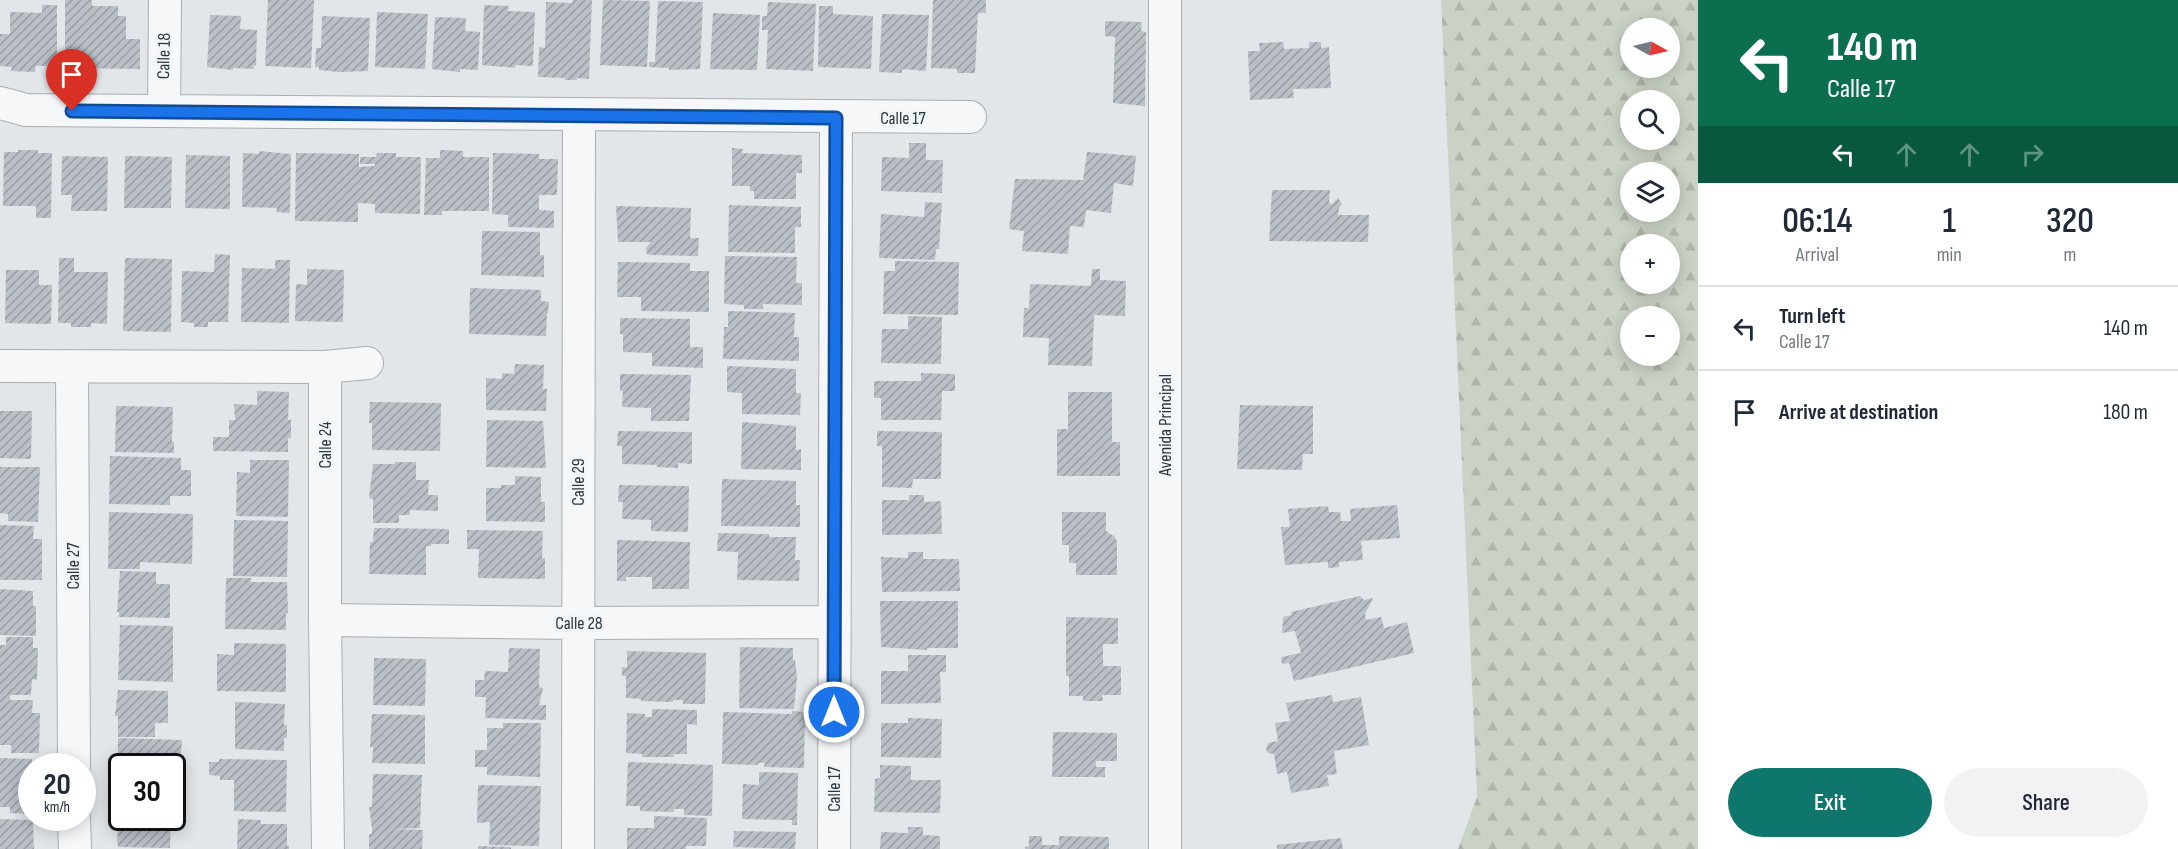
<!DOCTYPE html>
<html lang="en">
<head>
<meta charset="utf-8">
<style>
  :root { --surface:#fff; --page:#f2f2f3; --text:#1f2937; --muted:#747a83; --line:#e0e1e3; --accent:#0f766e }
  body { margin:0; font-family:"Sofia Sans Condensed",sans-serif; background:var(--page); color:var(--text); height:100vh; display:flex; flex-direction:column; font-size:22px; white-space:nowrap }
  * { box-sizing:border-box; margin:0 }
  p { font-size:20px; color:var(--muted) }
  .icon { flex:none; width:33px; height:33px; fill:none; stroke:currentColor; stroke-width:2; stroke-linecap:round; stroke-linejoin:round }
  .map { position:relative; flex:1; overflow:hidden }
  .sheet { display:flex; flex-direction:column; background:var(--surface); width:480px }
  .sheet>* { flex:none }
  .hud { background:#0b6e4f; color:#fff; overflow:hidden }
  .needle { width:39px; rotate:98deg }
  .buttons { position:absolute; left:1620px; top:18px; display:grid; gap:12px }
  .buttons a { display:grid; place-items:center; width:60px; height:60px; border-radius:50%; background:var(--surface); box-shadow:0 3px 15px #0003; font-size:30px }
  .speed { position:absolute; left:18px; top:753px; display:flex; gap:12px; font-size:30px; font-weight:700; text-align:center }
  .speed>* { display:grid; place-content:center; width:78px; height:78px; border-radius:50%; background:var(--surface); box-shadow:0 3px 15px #0003; line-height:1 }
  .speed small { font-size:15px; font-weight:400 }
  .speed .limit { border:3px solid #111; border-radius:9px; background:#fff; color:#111 }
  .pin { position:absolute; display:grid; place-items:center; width:51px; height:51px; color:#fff; margin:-62px -26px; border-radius:50% 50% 50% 0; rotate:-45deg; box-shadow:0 0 6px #0007 }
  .pin .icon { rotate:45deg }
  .me { position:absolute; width:66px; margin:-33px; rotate:0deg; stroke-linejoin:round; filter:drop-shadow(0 0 4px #0008) }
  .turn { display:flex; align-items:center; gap:21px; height:126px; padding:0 30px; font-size:27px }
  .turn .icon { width:78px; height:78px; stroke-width:2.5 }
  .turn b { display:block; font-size:42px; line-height:51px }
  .lanes { display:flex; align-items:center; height:57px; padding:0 30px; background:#0003; justify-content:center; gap:30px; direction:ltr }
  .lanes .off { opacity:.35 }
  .eta { display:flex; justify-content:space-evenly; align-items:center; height:102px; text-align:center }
  .eta b { font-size:36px; font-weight:600; line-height:42px }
  .cta { display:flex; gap:12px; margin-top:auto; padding:12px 30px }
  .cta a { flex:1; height:69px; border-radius:36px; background:var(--accent); color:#fff; font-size:24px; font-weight:600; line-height:69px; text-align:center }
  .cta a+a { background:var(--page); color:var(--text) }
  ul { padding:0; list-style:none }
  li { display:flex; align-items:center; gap:18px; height:84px; padding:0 30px; border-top:2px solid var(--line) }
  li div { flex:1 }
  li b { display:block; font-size:22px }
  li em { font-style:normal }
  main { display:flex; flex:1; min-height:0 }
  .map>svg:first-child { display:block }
  .forest { fill:url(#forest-firs); fill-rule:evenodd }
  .building { fill:url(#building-hatch) }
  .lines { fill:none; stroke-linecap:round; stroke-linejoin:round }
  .street-casing { stroke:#a8aeb3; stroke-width:34 }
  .street { stroke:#f5f7f8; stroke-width:32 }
  .route-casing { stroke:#114b97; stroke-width:15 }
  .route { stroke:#1a73e8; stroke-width:10 }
  .labels { text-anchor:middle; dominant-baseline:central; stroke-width:6; stroke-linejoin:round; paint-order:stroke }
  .street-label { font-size:18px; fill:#2c3740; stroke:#f2f5f7 }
</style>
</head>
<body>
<main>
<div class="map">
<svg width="1698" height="849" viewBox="0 0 1698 849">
  <defs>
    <pattern id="forest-firs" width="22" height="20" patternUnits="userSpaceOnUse" patternTransform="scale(1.5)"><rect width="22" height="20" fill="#cad2c5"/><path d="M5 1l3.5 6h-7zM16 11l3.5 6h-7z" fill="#aeb5aa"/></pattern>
    <pattern id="building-hatch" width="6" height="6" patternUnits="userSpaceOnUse" patternTransform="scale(1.5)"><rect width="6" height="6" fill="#bac0c6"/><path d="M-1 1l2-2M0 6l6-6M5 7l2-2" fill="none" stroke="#979da2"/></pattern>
  </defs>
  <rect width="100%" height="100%" fill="#e3e6e9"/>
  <path class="forest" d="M1441 0H1698V849H1458L1477 797ZM1630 28H1670V68H1630ZM1630 100H1670V140H1630ZM1630 172H1670V212H1630ZM1630 244H1670V284H1630ZM1630 316H1670V356H1630Z"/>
  <path class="building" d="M65 0H92V6H118V16H126V39H140V69L65 68Z
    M268 0H314L311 68 265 66Z
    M573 0H592L589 79 576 78 577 80H565V78L538 77 539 47 545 48 546 2 572 3Z
    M603 0 650 1 647 67 600 65Z
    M933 0H986V13H978L975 73H957V69L931 68Z
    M658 1 703 2 700 69 669 70V68L649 67V62H655Z
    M768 2 816 4 813 71 766 69 768 30H762V16H767Z
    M42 5H57V66H36L35 72 11 71 12 67 0 66V34H10V12L42 13Z
    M484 5 509 6 508 11 535 12 533 66 515 65V68L482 65Z
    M819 6H833V14L873 16 871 69 818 67Z
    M377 12 428 14 425 69 375 67Z
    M713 13 760 15 757 70 710 69Z
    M882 14 929 15 926 71 902 69V73L879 72Z
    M210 15 241 16 240 29 257 30 256 66 253 65 254 69 233 68V70L207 67Z
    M322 16 370 18 368 71 338 72 319 70V67H315L316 48H321Z
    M435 17 466 18 465 31 480 32 478 70 460 69V72L432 69Z
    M1105 21 1142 22 1141 31 1146 32 1145 106 1113 103 1115 37 1105 36Z
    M1283 42 1284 49 1309 48V42H1321V48L1329 47 1331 88 1293 89 1294 98 1250 100 1248 51H1260L1259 43Z
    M909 143H926V160H943L942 193 881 191 882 157 909 158Z
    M732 148 743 149 742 153 802 155V173H796V199H754V191H750V186H732Z
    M18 150H38V153H52L51 218H36V206H3L4 152H18Z
    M440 150 463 151V157H489V211H442V215H424L426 158H440Z
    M259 151 291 154 290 213 276 212 277 208 242 207 243 153 259 154Z
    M1087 152 1136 156 1133 186 1114 183 1111 213 1086 210 1084 227 1070 226 1068 254 1022 251 1024 231 1009 229 1015 179 1083 180Z
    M296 153 359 154V167L375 166V164H360V157H376L377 153H396V157H421L420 214 375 213V204L358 203V222L295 221Z
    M493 153 539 154V159H558L557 195H539V210L554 211V228L508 227V215L492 214Z
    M186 155 230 156V209L185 208Z
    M62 156 108 157 107 211H71L72 195H61Z
    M125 156 172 157 171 208H124Z
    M1272 190H1330L1329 203 1332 204 1338 198 1342 204 1339 208 1338 215H1369L1368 242 1269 241Z
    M925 202 942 203 939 249H936L935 260 879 258 881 214 924 217Z
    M729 205 801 207V227H795V253L728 252Z
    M616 206 691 208 690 238H699L698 256 651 255 647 254 646 248 651 242H618Z
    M482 231 540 232V255H544V277L481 275Z
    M215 254 230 255 228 322H208V327H194V323L181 322 182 271 214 272Z
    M725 256 797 257 796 283H802V305L763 304V309H744V305L724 304Z
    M59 258H74V272H108L107 324 91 323V327H71V323H58Z
    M125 258 172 259 171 332 123 331Z
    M275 260H290L289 323 241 322 242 268 275 269Z
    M895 261 959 262 958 315 883 314 884 271H895Z
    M618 262 690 263V271H709V312L641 311V297H617Z
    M307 269 344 270 343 322 295 321 296 284 307 285Z
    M1092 269H1100V280L1126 281 1125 316 1094 315 1092 366 1048 365 1049 338 1023 337 1024 308H1029L1030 284 1091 286Z
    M6 270H39V285H52L51 324 5 323Z
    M470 288 541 290V301L549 302 548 313H547L546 336 469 334Z
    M728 311 795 313 794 337H799V361L723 359 724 327H728Z
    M908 316 942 317 941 364 881 363 882 329H908Z
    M620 318 690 319V347H703V368L652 366V353L623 352V334H620Z
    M515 364 544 365 543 389H547L546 411 486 410V378L502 379V373L514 374Z
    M727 366 796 369V393H801L800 415 742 414V393L727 392Z
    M921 373 955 374V391H942L941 420H881V398H874V381H921Z
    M620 374 691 375 689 421H651V408L622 407 623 391H620Z
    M257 391 289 392 288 420H291V438H288V452L213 451V437H229V420H235L234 404 257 405Z
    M1068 392H1112V442H1120V476H1057V429H1068Z
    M370 402 441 403 440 451 372 450V423H369Z
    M1240 405 1313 406V454H1303L1302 470 1237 469Z
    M116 406 173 407 172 442H174V453L115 452Z
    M0 411H32L31 459 0 458Z
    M487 420 543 421 546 468 486 467Z
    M742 422 796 426V450L801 449V470L741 469Z
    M618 431 692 432V464L678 463V468L657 467V465L622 464V446H617Z
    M877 431 942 432 941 479H913L912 488 882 487V446H877Z
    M110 456 181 458V470H191V496H170V505L109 504Z
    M250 460H289L288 517 236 516 237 472 250 473Z
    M395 462H416V480H429L428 495H438V511L410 510V515H399V523H373V499L369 498 373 464H395Z
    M0 467H40L38 522 8 521V514L0 513Z
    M515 476 541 477V502H545V522L486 521V488H501V485H515Z
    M722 479 796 481V505H800V527L721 526Z
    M619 485 689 486 688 532 651 531V520L622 519 623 502H618Z
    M909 495H924V502L941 501 942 534 882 535V500H909Z
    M1397 505 1400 538 1361 541 1363 560 1339 562V567L1328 568V562L1285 565 1281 527H1290L1288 509 1328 506 1329 512H1340L1341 521H1351L1350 509Z
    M109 512 193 514 192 564 140 562V569H108Z
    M1062 512H1106V531L1115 537 1117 542V575H1076V563H1069V545H1062Z
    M234 520 288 521 287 577 233 576Z
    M0 525 34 526 33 539H42V580H0Z
    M374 528 449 529V544H431V546H426V575L369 574 370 542H373Z
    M467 530 543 531 542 558H545V579L478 578 479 549H467Z
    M718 533 769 534V537H796L795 560H800L799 581 737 580 738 552 717 551Z
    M617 540 690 542 689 589H652V577H626V581H617Z
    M908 552H923V559H959L960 591 882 592 881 557 908 558Z
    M120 571 156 572V584H170V618L119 617V612H117Z
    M226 578H251V582H287L288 613H286V630L225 629Z
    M0 589 33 591V606H36V636L0 635Z
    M1360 596 1364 600 1373 598 1365 614 1366 620 1381 617 1384 628 1407 622 1414 653 1294 681 1289 663 1282 664 1281 657 1301 653 1295 631 1282 633 1283 617 1292 615 1291 612Z
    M880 601H958V648H927V650L881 647Z
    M1066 617 1118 618V644H1103V666H1121V695H1102L1103 701H1083V696H1069V676H1066Z
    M120 625 173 626V682L118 680Z
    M6 637H33V648H38L37 680 32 679 31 695H10V700H33L32 713H40L39 753H11V745H0V645H6Z
    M234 643 286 644V692L217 691V654L234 655Z
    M740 647 793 648V660H795L797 677 794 709 739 708Z
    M509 648 540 649 539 687 543 688 539 705H546V720L485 718 486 697H475V680H484L485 671 508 672Z
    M627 651 706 653 705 704H683V700H673V702L641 701V699L626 698V676H622V667L627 668Z
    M908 655H946V672H940L941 703 881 704V671H908Z
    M374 658 426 659 425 706 373 705Z
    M118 690 168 691V723H155V737H118V716H115Z
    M1332 695 1333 702 1361 697 1369 745 1334 751 1337 774 1327 775 1329 786 1291 793 1287 772 1277 774 1274 754 1268 753 1266 750 1268 743 1278 741 1275 723 1290 721 1286 703Z
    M235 702 285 704 284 725H287V738H284V751L235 749Z
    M652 709 697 710V725L687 724V754H673L674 757H642V754L626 753 627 713 645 714V717H652Z
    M792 711 805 712 804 768 764 767 765 763H758V765L722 764 723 712 792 714Z
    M372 714 425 715V764L372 763 373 747H370Z
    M908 718 942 719 941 758 881 757V723H908Z
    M503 723H541L540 777 487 775V767H475V750H487V728H503Z
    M1053 732 1117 733V761H1096V767H1105V777H1052Z
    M118 738 182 740 181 753H171V766H122V797H117Z
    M0 758 32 759 31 814 10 813V807H0Z
    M219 759 287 760 286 812 234 811V780H220V776L209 775V762H219Z
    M628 762 713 765 712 816 684 815V809H674L673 812 640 811V806H626Z
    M880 765 911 766V780H941L940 813 874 812 875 779 880 778Z
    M759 772 798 773 797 825H792V820L742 819 743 784 759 785Z
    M373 774 422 775 420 828 392 829 423 830 422 849H369V834H372V828L369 807H372Z
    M478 785 541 786 539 846 489 845 490 822 477 823Z
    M119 801H122V818H171L170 848 118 847V843H117Z
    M654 816 707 818 706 846H686V849H627V828H654Z
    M0 819 33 820 34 849H0Z
    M238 819 261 820V824H287V846H289V849H237Z
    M908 827H923V835L940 836V849H880L881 832 908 833Z
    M734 831 796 832 795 849 733 847Z
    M1029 836H1042V845H1059V836L1109 837V849H1025V847L1029 846Z
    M1341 838 1343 849H1277V845Z
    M478 846 511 847V849H478Z"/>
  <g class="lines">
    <g class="street-casing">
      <path id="street" d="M0 103 26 110 970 117
        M164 111 165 0
        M0 366 325 367 367 363
        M72 366 74 766
        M325 367V620L328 849
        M325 620 578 623 834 622
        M74 818 75 849
        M578 849 579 114
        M834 849 836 118
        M1165 849V0"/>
    </g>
    <use href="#street" class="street"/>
  </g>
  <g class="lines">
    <g class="route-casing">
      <path id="route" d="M72 111 836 118 834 712"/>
    </g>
    <use href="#route" class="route"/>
  </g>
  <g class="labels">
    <g class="street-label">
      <text transform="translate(164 56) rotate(-89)">Calle 18</text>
      <text x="903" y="118">Calle 17</text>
      <text transform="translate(1165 425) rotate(-90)">Avenida Principal</text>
      <text transform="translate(325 445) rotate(-90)">Calle 24</text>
      <text transform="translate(578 482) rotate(-90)">Calle 29</text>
      <text transform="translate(73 566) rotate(-90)">Calle 27</text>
      <text x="579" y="623">Calle 28</text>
      <text transform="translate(834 789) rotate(-90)">Calle 17</text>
    </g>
  </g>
</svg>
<div class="buttons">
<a><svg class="needle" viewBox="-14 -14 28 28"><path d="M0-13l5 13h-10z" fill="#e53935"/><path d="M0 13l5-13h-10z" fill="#747a83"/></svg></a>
<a><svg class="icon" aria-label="search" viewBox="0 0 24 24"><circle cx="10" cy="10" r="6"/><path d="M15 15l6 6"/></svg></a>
<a><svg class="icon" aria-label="layers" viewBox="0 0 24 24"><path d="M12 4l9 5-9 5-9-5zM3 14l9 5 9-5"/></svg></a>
<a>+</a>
<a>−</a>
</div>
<div class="speed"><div>20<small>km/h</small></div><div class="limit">30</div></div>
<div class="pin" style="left:72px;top:111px;background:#d93025"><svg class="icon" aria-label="arrive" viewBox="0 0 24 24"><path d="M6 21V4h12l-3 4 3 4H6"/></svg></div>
<svg class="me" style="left:834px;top:712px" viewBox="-20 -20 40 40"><circle r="17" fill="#1a73e8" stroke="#fff" stroke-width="3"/><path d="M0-11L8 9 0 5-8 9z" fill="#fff"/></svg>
</div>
<section class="sheet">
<div class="hud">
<div class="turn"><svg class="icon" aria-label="left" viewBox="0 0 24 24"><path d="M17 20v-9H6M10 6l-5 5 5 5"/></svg><div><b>140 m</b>Calle 17</div></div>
<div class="lanes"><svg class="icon" aria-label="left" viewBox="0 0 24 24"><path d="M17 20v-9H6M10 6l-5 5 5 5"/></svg><svg class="icon off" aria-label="ahead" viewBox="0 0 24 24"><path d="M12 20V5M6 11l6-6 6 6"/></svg><svg class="icon off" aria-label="ahead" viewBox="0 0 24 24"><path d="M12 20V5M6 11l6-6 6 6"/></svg><svg class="icon off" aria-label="right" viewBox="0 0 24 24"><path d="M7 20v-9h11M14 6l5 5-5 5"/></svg></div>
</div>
<div class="eta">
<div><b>06:14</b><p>Arrival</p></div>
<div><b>1</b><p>min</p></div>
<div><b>320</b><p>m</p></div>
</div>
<ul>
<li><svg class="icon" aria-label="left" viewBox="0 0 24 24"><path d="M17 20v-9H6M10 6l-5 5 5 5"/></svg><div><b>Turn left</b><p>Calle 17</p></div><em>140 m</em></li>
<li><svg class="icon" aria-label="arrive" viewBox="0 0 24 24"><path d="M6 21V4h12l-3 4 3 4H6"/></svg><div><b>Arrive at destination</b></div><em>180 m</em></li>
</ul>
<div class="cta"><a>Exit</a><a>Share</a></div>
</section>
</main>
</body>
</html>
